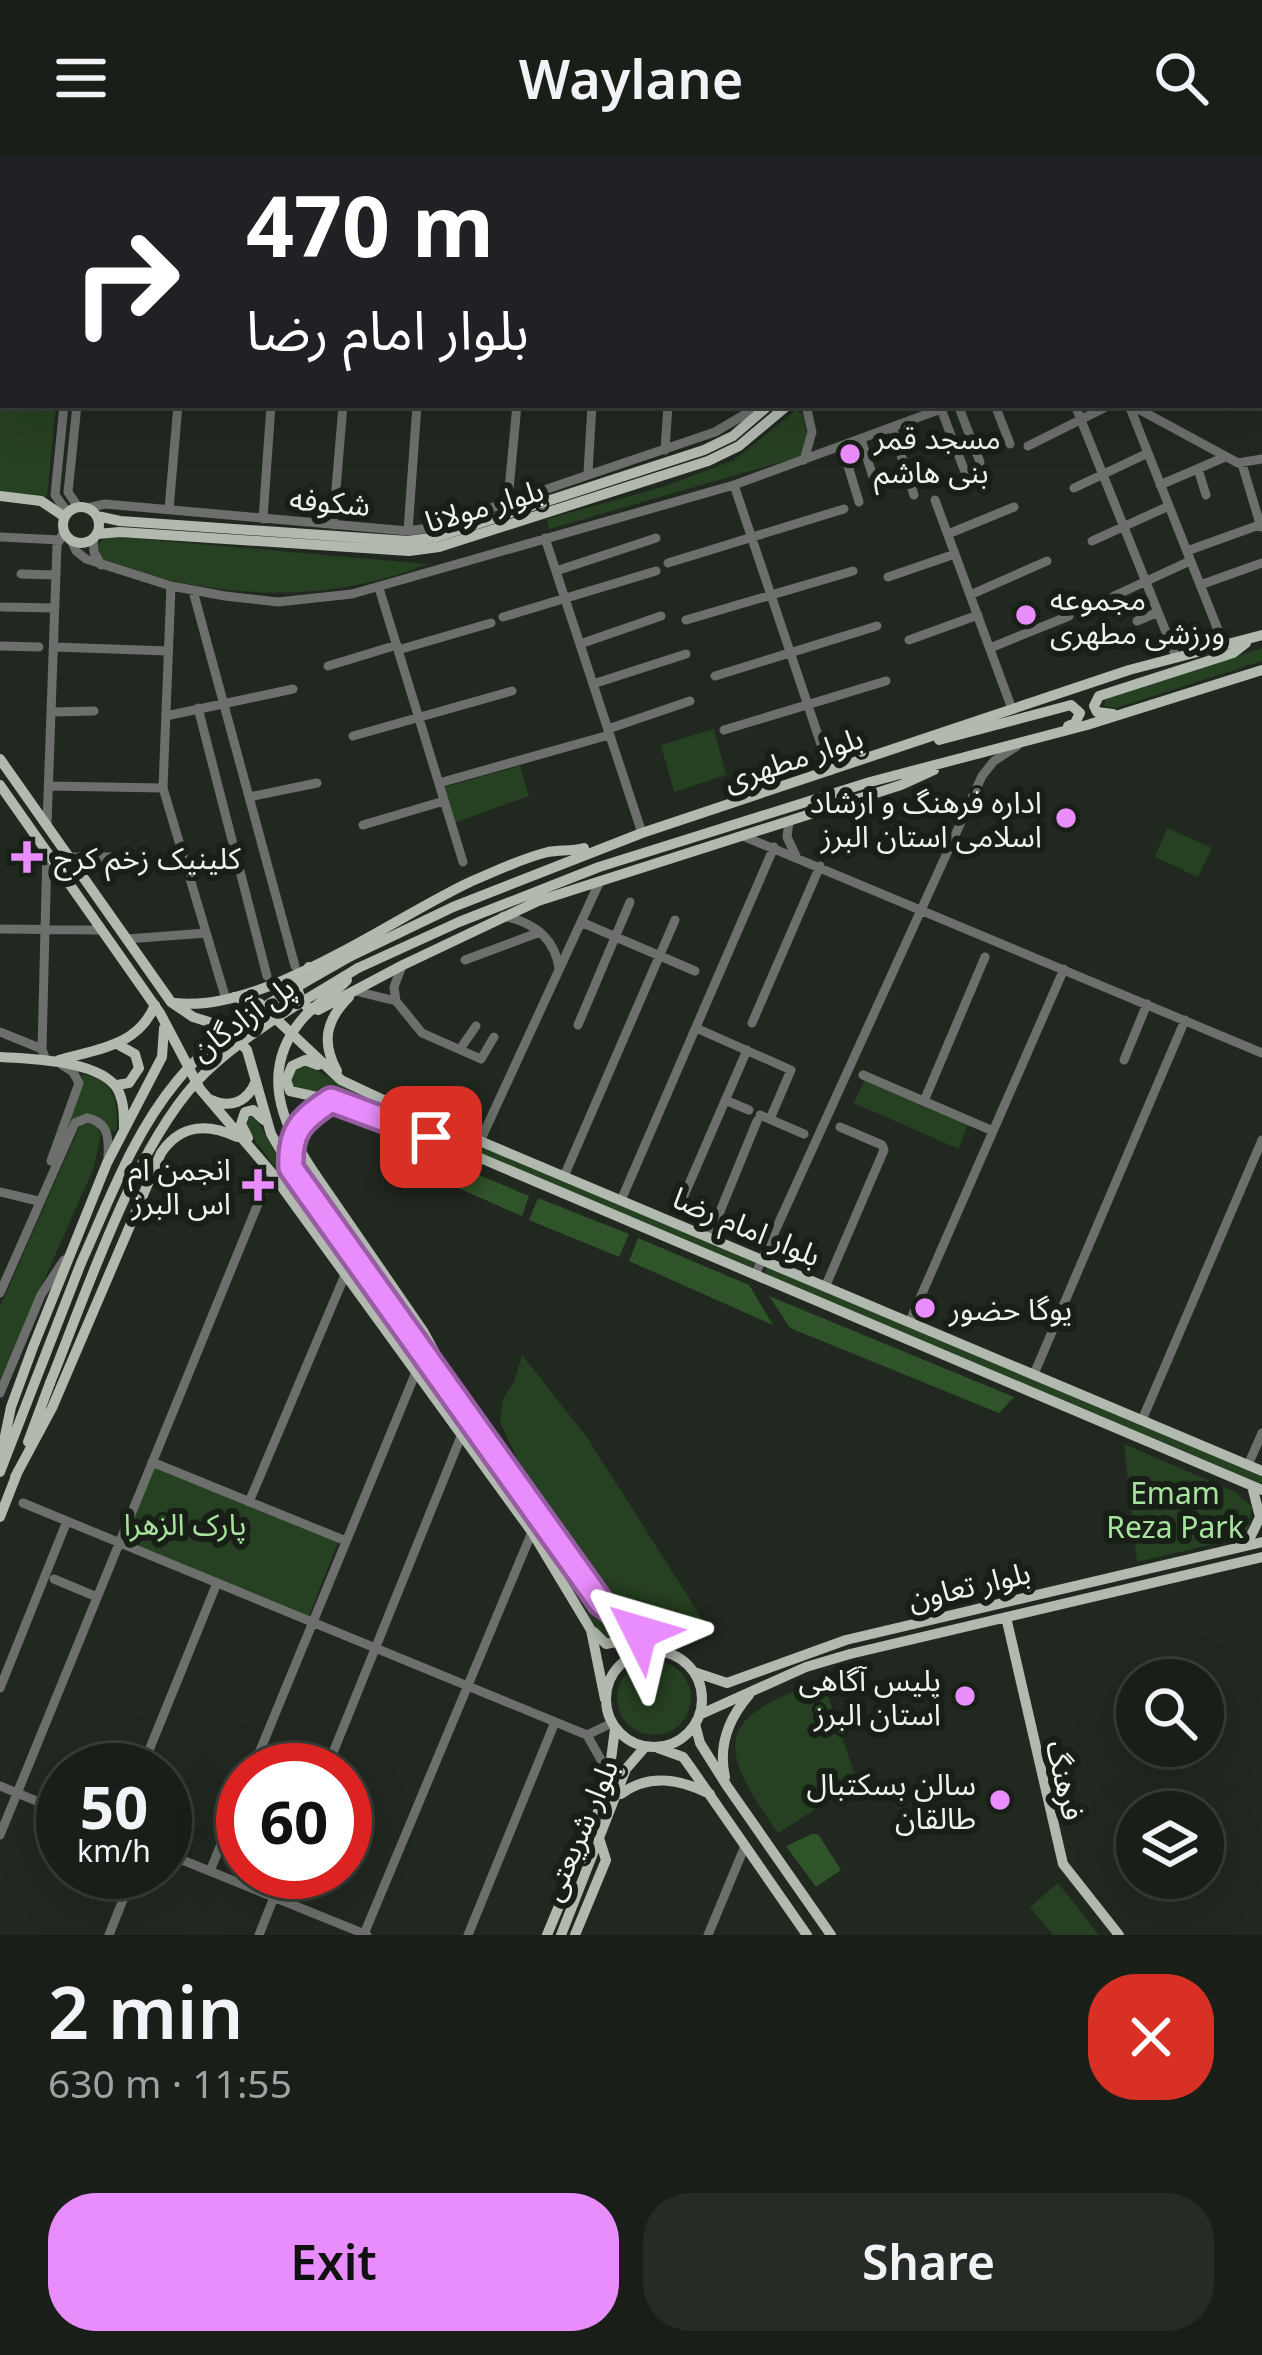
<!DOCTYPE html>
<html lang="en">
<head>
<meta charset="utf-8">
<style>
  :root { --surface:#191e18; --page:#262b25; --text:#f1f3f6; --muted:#9fa2a2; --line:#373c37; --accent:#ea8dfc }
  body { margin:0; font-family:"Noto Sans","Noto Sans Arabic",sans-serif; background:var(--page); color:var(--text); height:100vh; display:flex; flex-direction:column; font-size:45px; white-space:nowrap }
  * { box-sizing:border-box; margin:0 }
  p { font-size:39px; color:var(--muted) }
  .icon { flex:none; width:66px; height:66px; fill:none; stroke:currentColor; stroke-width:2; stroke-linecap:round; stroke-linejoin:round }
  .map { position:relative; height:1779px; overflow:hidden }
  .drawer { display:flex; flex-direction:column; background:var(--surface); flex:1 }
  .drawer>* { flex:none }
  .guide { position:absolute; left:0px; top:0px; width:1263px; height:252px; box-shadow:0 12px 48px #0002,0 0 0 3px var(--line); background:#202124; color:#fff; overflow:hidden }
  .fabs { position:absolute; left:1116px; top:1503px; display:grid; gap:24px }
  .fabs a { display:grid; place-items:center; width:108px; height:108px; border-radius:50%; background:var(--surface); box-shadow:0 12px 48px #0002,0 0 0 3px var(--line); font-size:60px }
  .speed { position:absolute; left:36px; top:1587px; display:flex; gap:24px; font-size:60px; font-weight:700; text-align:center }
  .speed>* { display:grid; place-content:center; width:156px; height:156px; border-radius:50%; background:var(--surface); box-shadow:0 12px 48px #0002,0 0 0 3px var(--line); line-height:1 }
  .speed small { font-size:30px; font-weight:400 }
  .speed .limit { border:18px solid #d22; background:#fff; color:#111 }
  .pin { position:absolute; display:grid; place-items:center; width:102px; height:102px; color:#fff; margin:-51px; border-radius:24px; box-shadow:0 6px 18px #0006 }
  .me { position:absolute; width:132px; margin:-66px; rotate:310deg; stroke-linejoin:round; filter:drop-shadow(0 0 9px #0008) }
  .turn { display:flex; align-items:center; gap:42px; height:252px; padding:0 48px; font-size:54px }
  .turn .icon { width:156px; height:156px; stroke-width:2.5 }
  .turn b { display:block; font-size:84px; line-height:102px }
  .round { display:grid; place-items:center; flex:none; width:126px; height:126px; border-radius:48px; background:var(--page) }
  .head { display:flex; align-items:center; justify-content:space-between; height:204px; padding:0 48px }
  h1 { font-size:72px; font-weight:600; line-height:90px }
  .cta { display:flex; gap:24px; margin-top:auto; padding:24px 48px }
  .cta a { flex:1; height:138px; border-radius:48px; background:var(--accent); color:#111; font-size:48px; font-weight:600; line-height:138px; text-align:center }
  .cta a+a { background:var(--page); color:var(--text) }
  header { display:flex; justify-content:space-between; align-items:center; height:156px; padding:0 48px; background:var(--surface); font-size:54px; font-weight:600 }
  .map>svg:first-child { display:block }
  .green { fill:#264121 }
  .forest { fill:#30542a }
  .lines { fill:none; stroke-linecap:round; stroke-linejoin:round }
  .minor { stroke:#6c6f6b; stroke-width:9 }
  .major { stroke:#b2bab0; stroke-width:10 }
  .major-bridge { stroke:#b2bab0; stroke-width:10 }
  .route-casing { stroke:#985ca4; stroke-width:30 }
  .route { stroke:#ea8dfc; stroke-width:21 }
  .poi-dot { fill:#ea8dfc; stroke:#181f17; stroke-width:4.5 }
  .labels { text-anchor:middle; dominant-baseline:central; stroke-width:12; stroke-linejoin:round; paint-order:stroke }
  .poi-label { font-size:30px; fill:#eff4ee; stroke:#181f17; text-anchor:start }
  .street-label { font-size:30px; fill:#eff4ee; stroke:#181f17 }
  .park-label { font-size:30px; fill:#a8e29e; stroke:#181f17 }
</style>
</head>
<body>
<header><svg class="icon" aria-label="menu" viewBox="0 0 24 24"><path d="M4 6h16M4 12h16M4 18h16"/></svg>Waylane<svg class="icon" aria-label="search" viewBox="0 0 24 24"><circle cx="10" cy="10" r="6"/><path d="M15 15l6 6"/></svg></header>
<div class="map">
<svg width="1262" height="1779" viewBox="0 0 1262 1779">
  <rect width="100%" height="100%" fill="#212820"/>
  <path class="green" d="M0 115 3 249H56L47 341 0 337Z
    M796 254 803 258 808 287 799 301 549 373 547 363 663 331 734 304Z
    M107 380 428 408C319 451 209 442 100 404L97 390Z
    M1262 492V505L1116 552 1104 550 1106 541Z
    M714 573 726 619 674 636 661 589Z
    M520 610 529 640 454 667 441 632Z
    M1167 672 1212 692 1198 721 1155 701Z
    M301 909 309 910 366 943 472 987 469 992 360 947 291 932 290 917Z
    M83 918C117 925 117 945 117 975L109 974 84 959 76 962 50 1014Z
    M865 924 968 968 959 993 853 947Z
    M248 960 256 963 299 1037 614 1468 615 1480 607 1483 599 1476 529 1361 252 980 246 971Z
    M81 967 94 968 101 978 94 1011 0 1224V1151Z
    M484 989 756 1105 752 1112 481 997Z
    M767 1111 1262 1319V1328L764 1118Z
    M522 1199 586 1280 708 1472 662 1467 659 1479 606 1447 543 1358 500 1266 503 1243 514 1226Z
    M1124 1288 1235 1336 1252 1351 1248 1375 1239 1382 1137 1406Z
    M153 1311 338 1386 309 1460 123 1385Z
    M617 1542a37 37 0 1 1 74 0a37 37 0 1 1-74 0Z
    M823 1525 854 1617 833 1642 778 1677C715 1588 715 1561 823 1525Z
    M1058 1727 1099 1779H1053L1030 1751Z"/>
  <path class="forest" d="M413 991 529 1040 522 1060 396 1005Z
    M538 1042 629 1078 619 1101 529 1064Z
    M638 1082 749 1129 773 1169 629 1105Z
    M769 1140 1014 1241 999 1257 790 1172Z
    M812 1678H818L841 1714 816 1731 786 1690Z"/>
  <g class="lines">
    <path class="minor" d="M1217 0 1222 3
      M90 3V0
      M203 3V0
      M291 3 292 0
      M368 3V0
      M440 3 441 0
      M1241 3V0
      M1260 46 1262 41
      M1260 95 1262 96
      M64 249 55 339 68 357
      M77 249 68 336 78 351
      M958 249 980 306
      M995 249 1010 288
      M1075 249 1176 501
      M1129 249 1224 489
      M1131 249 1238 307 1262 303
      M941 253 965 316
      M892 271 914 339
      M861 283 879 340
      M842 290 859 346
      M1028 290 1110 249
      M665 294 668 249
      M804 304 812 276 806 249
      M1242 308 1261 371
      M1198 313 1206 339
      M588 317 592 249
      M734 329 830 615
      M1160 329 1225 301
      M1074 332 1148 297
      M508 344 517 249
      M935 344 1012 553
      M87 352 105 348 408 375 435 371 715 276 761 249
      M169 353 178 249
      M263 363 271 249
      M333 369 343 249
      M408 375 417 249
      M948 378 1014 351
      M0 381 60 384
      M545 382 642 677
      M93 383 94 396 101 409
      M71 384 76 395 86 403 171 430 225 440 278 446 352 438 734 329 952 249
      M1092 385 1169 350
      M1187 395 1262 368
      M668 407 844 353
      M556 415 656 382
      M21 418 56 419
      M888 421 955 398
      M1200 429 1262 407
      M171 430 163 632 225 840
      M379 432 463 706
      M193 435 295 810
      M970 439 1047 405
      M1114 440 1190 405
      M2 451 55 452
      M503 461 656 415
      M686 464 853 415
      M1137 465 1158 456
      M909 484 978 459
      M580 488 661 460
      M0 490 39 491
      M54 491 168 495
      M990 492 1069 460
      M398 494 491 467
      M328 510 397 489
      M715 520 877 470
      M593 528 686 498
      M198 552 267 820
      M51 556 94 555
      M166 560 293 533
      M608 573 690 545
      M724 574 886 525
      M353 580 512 535
      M439 627 609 579
      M49 630 163 632
      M249 641 317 627
      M789 665 787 681 796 700
      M47 668 57 389 64 375
      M363 669 444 645
      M743 680 1262 897
      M72 701H110
      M503 760C533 766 555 781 559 813
      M581 766 695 815
      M0 773 98 774
      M127 783 206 777
      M465 804 540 776
      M355 835 396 845 422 877 481 903 494 881
      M396 845 394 831 402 810
      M752 867 820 710
      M578 869 630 746
      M696 872 791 914 770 963
      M0 876 42 893
      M460 893 476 870
      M1124 904 1147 848
      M46 905 42 893 47 695
      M863 919 993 975
      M725 944 749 954
      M924 945 985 801
      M760 959 804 978
      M481 983 600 725
      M51 1005 79 927 73 916 62 909
      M565 1018 675 764
      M0 1036 38 1045
      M622 1042 774 691
      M683 1042 747 894
      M710 1080 757 965
      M755 1119 982 620 994 605 1017 590
      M826 1129 884 994 882 989 840 971
      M0 1137 75 967 87 962C109 966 109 983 108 1002
      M910 1165 1064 813
      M1034 1218 1185 864
      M0 1237 41 1139 64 1104
      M1142 1264 1262 984
      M152 1306 346 1385
      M1248 1309 1262 1277
      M249 1346 345 1119
      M23 1347 587 1579 609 1618
      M54 1423 97 1441
      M0 1532 67 1365
      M587 1579 612 1567
      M141 1614 217 1427
      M252 1614 416 1216
      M326 1614 462 1278
      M0 1630 63 1656
      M0 1679 271 1016
      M165 1697 367 1779
      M210 1715 243 1635
      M364 1778 532 1376
      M109 1779 134 1716
      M259 1779 284 1716
      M468 1779 555 1566
      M708 1779 745 1690"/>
    <path class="major" d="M543 3V0
      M559 3 560 0
      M1028 3 1031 0
      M1056 3 1059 0
      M0 98 3 99
      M0 111H3
      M0 340 41 345 65 361
      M63 369a18 18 0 1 1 36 0a18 18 0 1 1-36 0Z
      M97 360 120 365 408 385 437 381 704 294 733 280 769 249
      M97 378 120 376 409 395 439 391 708 305 739 290 788 249
      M1113 558 1097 556 1094 550 1099 540 1233 497 1246 487
      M939 584 1071 549 1080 557 1075 567 1068 570
      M0 603 171 846 193 861 225 871 247 894 271 978 291 1012 601 1447 670 1498
      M0 629 160 857 200 933 271 1016 532 1376 591 1474 605 1543
      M351 800 453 751 642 677 1129 514 1262 479
      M309 811C295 825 294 836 307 851L318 854 403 809 538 745 901 629 934 614
      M358 812 459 766 599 711 870 626 1087 569 1262 514
      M234 841 259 847 341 924 392 948 1262 1315
      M175 847C262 858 391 763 470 726 494 716 522 702 548 696 559 694 572 695 584 692
      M0 901C30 903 102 904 118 934 124 946 124 959 124 972
      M59 904C98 893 138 890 155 849
      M318 909 305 904 292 910 286 924 290 935 344 947 431 981 1262 1334
      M337 915C321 886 326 864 349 841
      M117 929 129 927 139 912 135 898 117 888
      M209 943C230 953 247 947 256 925
      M248 982 241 968 245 956 253 954 264 964
      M291 1008C289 973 302 963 331 944
      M315 1018 423 1175 442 1210
      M28 1286 50 1227
      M0 1304 11 1251 33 1191 107 1007 162 901 164 872
      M0 1316 81 1107
      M15 1321 52 1252 161 997C181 968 207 967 237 981
      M0 1361 18 1315
      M1247 1388 1260 1361 1252 1330
      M1006 1461 1063 1708 1119 1779
      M594 1476 606 1488 616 1486 620 1473 614 1462
      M606 1543a48 48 0 1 1 96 0a48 48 0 1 1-96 0Z
      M694 1516 727 1527 846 1484 1262 1386
      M699 1559 806 1511 850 1498 1262 1401
      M695 1568 700 1587 727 1630 831 1779
      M658 1592 683 1601 691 1612 807 1779
      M725 1621C718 1590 729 1562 749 1539
      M621 1638C649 1617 680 1623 710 1638
      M547 1779 607 1634 615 1573
      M561 1779 626 1613 645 1591
      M575 1779 606 1704 600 1685"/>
    <path class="major-bridge" d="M315 1018C281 968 258 913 304 861 317 847 334 838 347 824
      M81 1107C109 1045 133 978 177 925 221 871 291 834 351 800
      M50 1227C87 1136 136 983 206 916 250 874 306 844 358 812"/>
  </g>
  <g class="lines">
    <g class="route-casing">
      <path id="route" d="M431 981 331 944C301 964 289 975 291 1012L601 1447 640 1476"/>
    </g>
    <use href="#route" class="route"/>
  </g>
  <g class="poi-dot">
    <circle cx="850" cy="298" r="12"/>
    <circle cx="1026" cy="459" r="12"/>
    <circle cx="1066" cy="662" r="12"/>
    <path d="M21 683h12v12h12v12h-12v12h-12v-12h-12v-12h12z"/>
    <path d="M252 1011h12v12h12v12h-12v12h-12v-12h-12v-12h12z"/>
    <circle cx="925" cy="1152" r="12"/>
    <circle cx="965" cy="1540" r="12"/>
    <circle cx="1000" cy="1644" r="12"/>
  </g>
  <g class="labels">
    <g class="poi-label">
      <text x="874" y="281">مسجد قمر<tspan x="874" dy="34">بنی هاشم</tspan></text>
      <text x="1050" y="442">مجموعه<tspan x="1050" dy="34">ورزشی مطهری</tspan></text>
      <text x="1042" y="645" text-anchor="end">اداره فرهنگ و ارشاد<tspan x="1042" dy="34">اسلامی استان البرز</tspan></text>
      <text x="54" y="701">کلینیک زخم کرج</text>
      <text x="231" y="1012" text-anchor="end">انجمن ام<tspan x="231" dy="34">اس البرز</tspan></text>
      <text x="949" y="1152">یوگا حضور</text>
      <text x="941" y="1523" text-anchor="end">پلیس آگاهی<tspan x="941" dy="34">استان البرز</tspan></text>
      <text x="976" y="1627" text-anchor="end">سالن بسکتبال<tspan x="976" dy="34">طالقان</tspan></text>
    </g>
    <g class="street-label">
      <text transform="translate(330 345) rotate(5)">شکوفه</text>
      <text transform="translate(484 349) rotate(-16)">بلوار مولانا</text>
      <text transform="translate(793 602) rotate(-18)">بلوار مطهری</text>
      <text transform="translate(242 862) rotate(-36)">پل آزادگان</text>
      <text transform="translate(747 1070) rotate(23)">بلوار امام رضا</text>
      <text transform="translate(969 1429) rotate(-13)">بلوار تعاون</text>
      <text transform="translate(1066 1624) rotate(77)">فرهنگ</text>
      <text transform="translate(579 1674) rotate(-67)">بلوار شریعتی</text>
    </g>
    <g class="park-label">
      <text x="1175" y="1336">Emam<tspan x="1175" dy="34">Reza Park</tspan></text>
      <text x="185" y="1367">پارک الزهرا</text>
    </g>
  </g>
</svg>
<div class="fabs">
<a><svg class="icon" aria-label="search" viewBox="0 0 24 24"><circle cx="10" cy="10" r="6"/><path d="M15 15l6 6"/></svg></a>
<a><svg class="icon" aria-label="layers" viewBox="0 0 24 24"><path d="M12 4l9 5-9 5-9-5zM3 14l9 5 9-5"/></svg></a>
</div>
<div class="speed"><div>50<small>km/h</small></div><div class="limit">60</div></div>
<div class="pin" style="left:431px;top:981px;background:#d93025"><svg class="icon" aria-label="arrive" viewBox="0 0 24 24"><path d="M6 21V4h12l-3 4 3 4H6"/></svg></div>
<svg class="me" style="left:640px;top:1476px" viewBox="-20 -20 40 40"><path d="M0-17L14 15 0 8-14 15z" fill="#ea8dfc" stroke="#fff" stroke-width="4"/></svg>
<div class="guide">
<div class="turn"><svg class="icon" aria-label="right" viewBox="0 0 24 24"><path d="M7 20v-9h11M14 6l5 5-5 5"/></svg><div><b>470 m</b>بلوار امام رضا</div></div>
</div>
</div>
<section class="drawer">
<div class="head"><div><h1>2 min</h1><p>630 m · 11:55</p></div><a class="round" style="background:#d93025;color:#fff"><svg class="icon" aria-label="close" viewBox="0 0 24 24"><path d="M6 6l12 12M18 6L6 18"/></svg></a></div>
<div class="cta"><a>Exit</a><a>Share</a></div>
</section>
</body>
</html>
